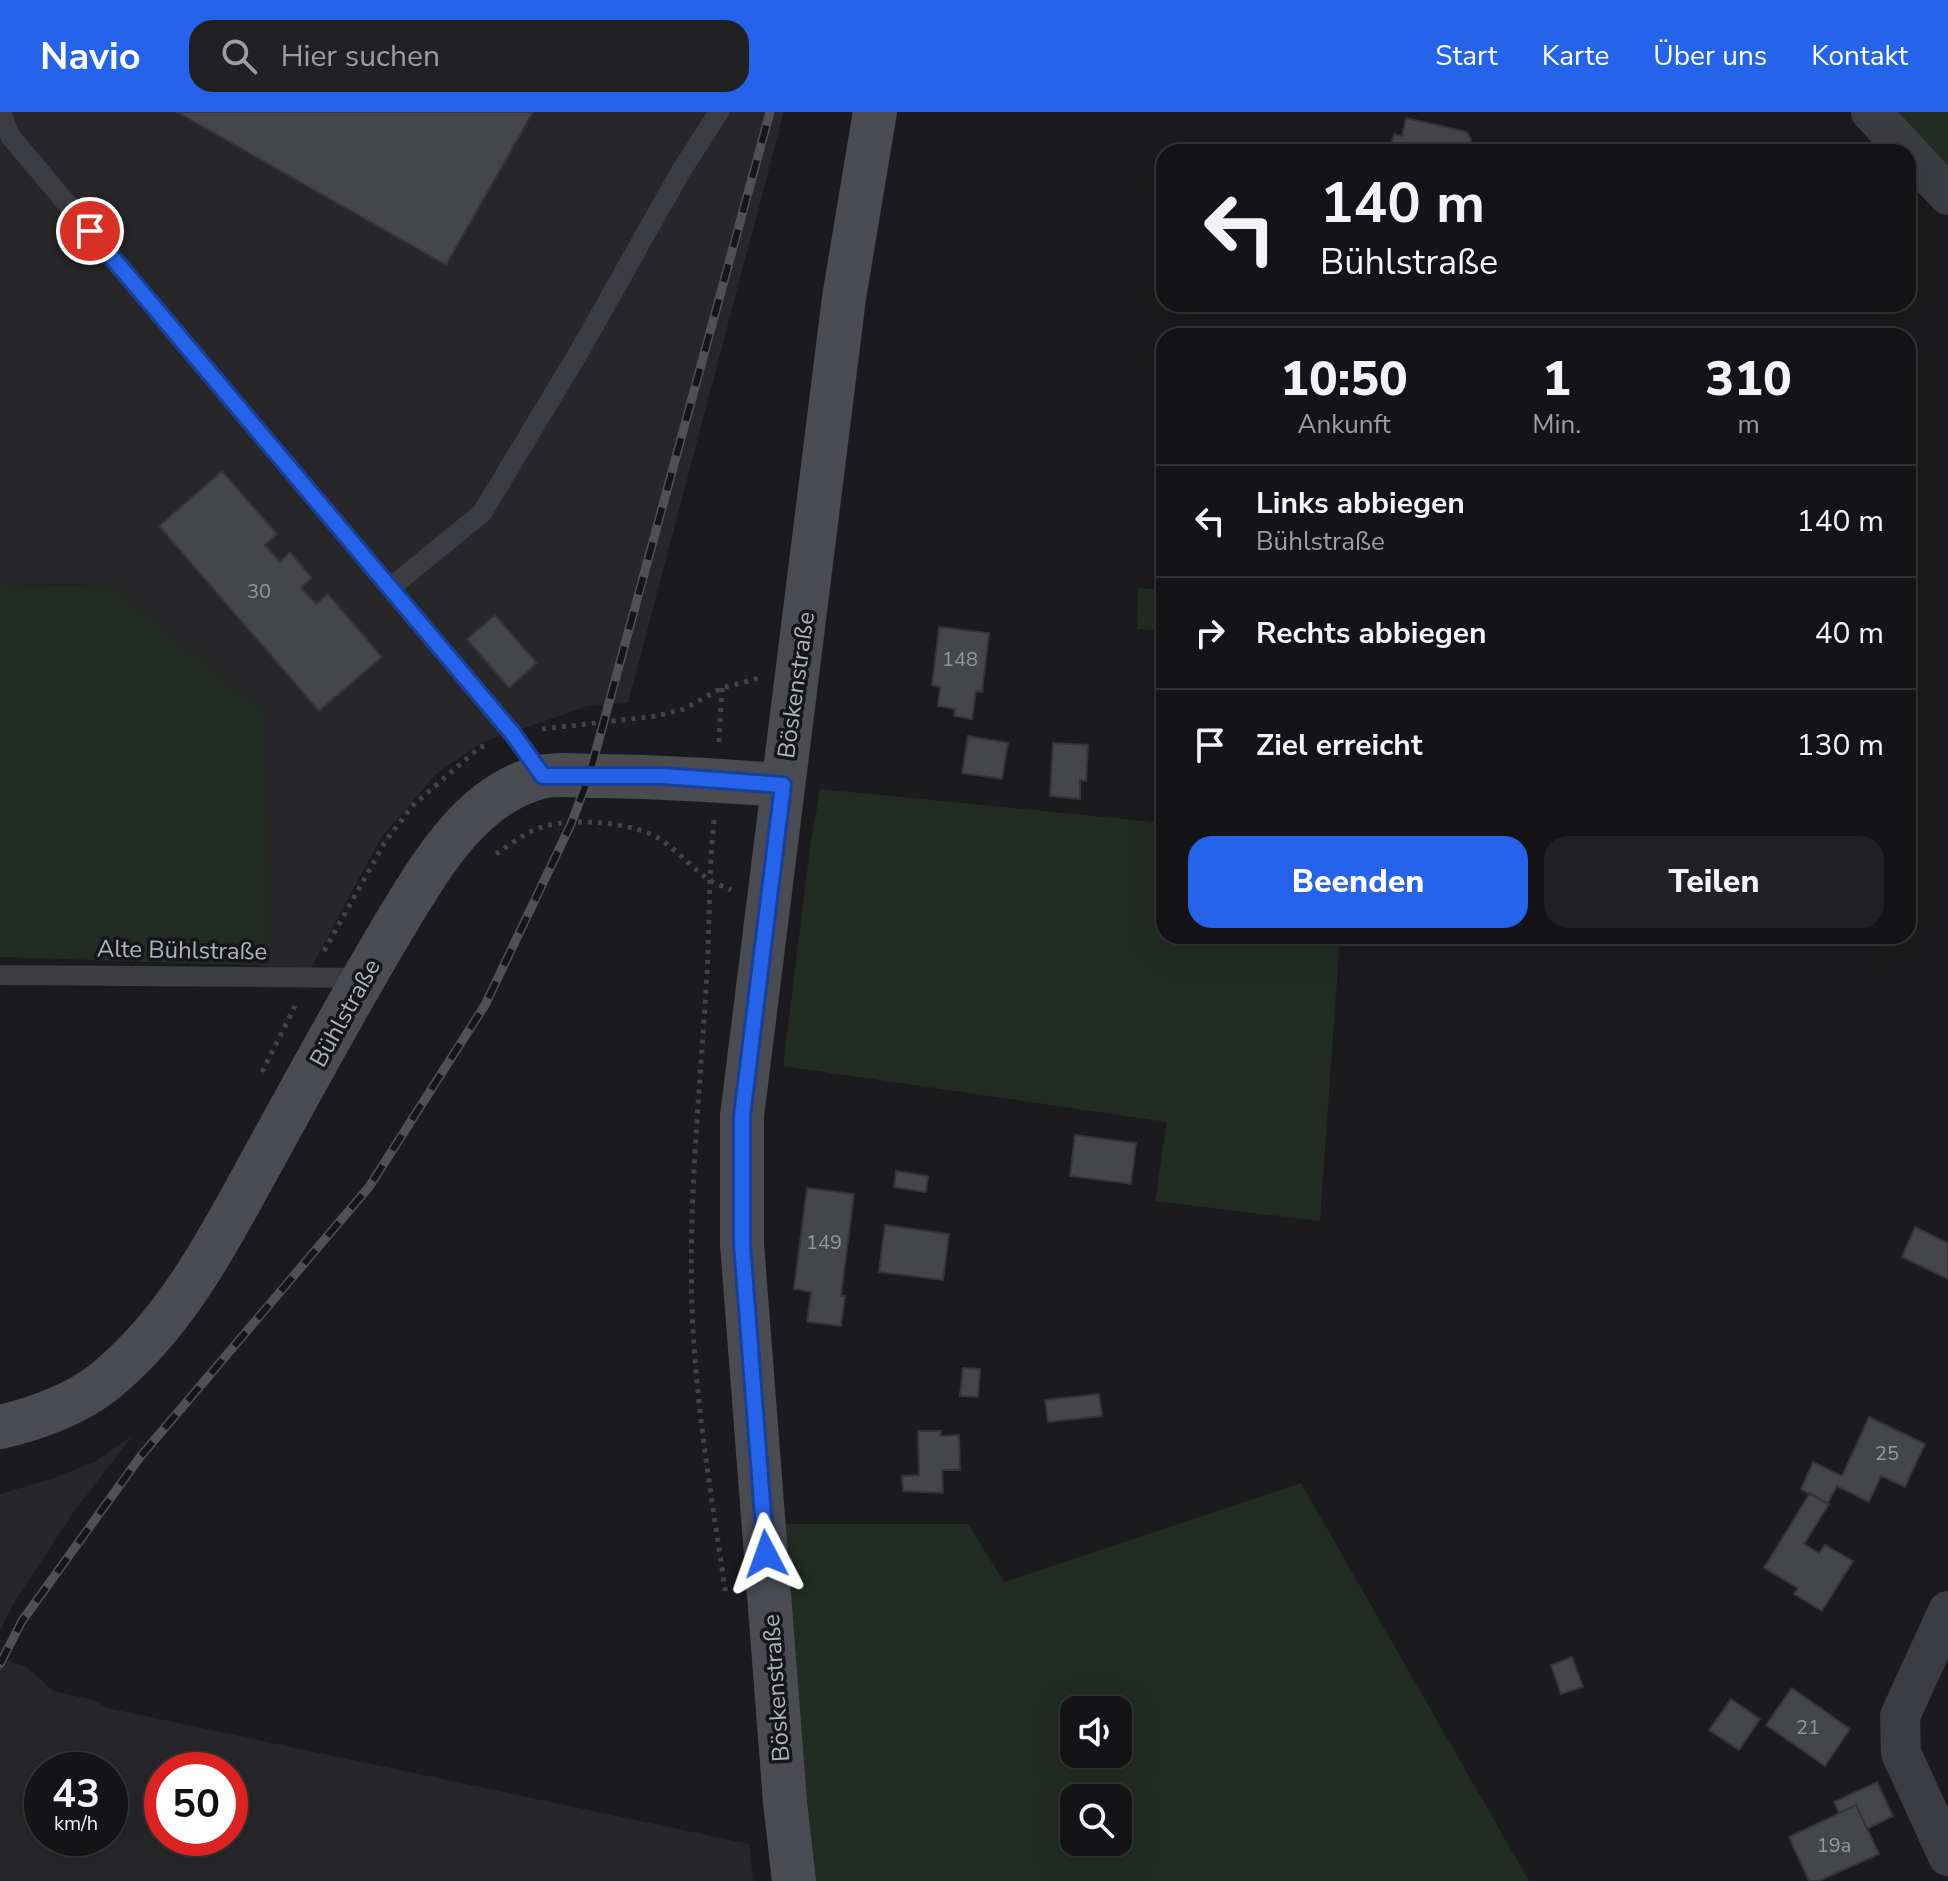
<!DOCTYPE html>
<html lang="de">
<head>
<meta charset="utf-8">
<style>
  :root { --surface:#141416; --page:#212123; --text:#f1f3f6; --muted:#9d9ea1; --line:#333335; --accent:#2563eb }
  body { margin:0; font-family:"Nunito Sans",sans-serif; background:var(--page); color:var(--text); height:100vh; display:flex; flex-direction:column; font-size:30px; white-space:nowrap }
  * { box-sizing:border-box; margin:0 }
  p { font-size:26px; color:var(--muted) }
  .icon { flex:none; width:44px; height:44px; fill:none; stroke:currentColor; stroke-width:2; stroke-linecap:round; stroke-linejoin:round }
  .map { position:relative; flex:1; overflow:hidden }
  .side { position:absolute; left:1156px; top:216px; width:760px; height:616px; display:flex; flex-direction:column; background:var(--surface); border-radius:24px; box-shadow:0 8px 32px #0002,0 0 0 2px var(--line) }
  .side>* { flex:none }
  .banner { position:absolute; left:1156px; top:32px; width:760px; height:168px; border-radius:24px; box-shadow:0 8px 32px #0002,0 0 0 2px var(--line); background:#141416; color:var(--text); overflow:hidden }
  .tools { position:absolute; left:1060px; top:1584px; display:grid; gap:16px }
  .tools a { display:grid; place-items:center; width:72px; height:72px; border-radius:16px; background:var(--surface); box-shadow:0 8px 32px #0002,0 0 0 2px var(--line); font-size:40px }
  .speed { position:absolute; left:24px; top:1640px; display:flex; gap:16px; font-size:40px; font-weight:700; text-align:center }
  .speed>* { display:grid; place-content:center; width:104px; height:104px; border-radius:50%; background:var(--surface); box-shadow:0 8px 32px #0002,0 0 0 2px var(--line); line-height:1 }
  .speed small { font-size:20px; font-weight:400 }
  .speed .limit { border:12px solid #d22; background:#fff; color:#111 }
  .pin { position:absolute; display:grid; place-items:center; width:68px; height:68px; color:#fff; margin:-34px; border:4px solid #fff; border-radius:50%; box-shadow:0 2px 8px #0007 }
  .me { position:absolute; width:88px; margin:-44px; rotate:356deg; stroke-linejoin:round; filter:drop-shadow(0 0 6px #0008) }
  .turn { display:flex; align-items:center; gap:28px; height:168px; padding:0 32px; font-size:36px }
  .turn .icon { width:104px; height:104px; stroke-width:2.5 }
  .turn b { display:block; font-size:56px; line-height:68px }
  .eta { display:flex; justify-content:space-evenly; align-items:center; height:136px; text-align:center }
  .eta b { font-size:48px; font-weight:800; line-height:56px }
  .action { display:flex; gap:16px; margin-top:auto; padding:16px 32px }
  .action a { flex:1; height:92px; border-radius:24px; background:var(--accent); color:#fff; font-size:32px; font-weight:800; line-height:92px; text-align:center }
  .action a+a { background:var(--page); color:var(--text) }
  ul { padding:0; list-style:none }
  li { display:flex; align-items:center; gap:24px; height:112px; padding:0 32px; border-top:2px solid var(--line) }
  li div { flex:1 }
  li b { display:block; font-size:30px }
  li em { font-style:normal }
  header { display:flex; align-items:center; gap:48px; box-sizing:border-box; height:112px; padding:0 40px; background:var(--accent); color:#fff }
  header strong { font-size:38px }
  nav { display:flex; gap:44px; margin-inline-start:auto; font-size:28px }
  .search { width:560px; height:72px; background:var(--page); display:flex; align-items:center; gap:20px; box-sizing:border-box; padding:0 28px; border-radius:24px; color:var(--muted); font-size:30px }
  .map>svg:first-child { display:block }
  .built { fill:#27272a; fill-rule:evenodd }
  .green { fill:#222b24; fill-rule:evenodd }
  .building { fill:#45464a; stroke:#353539; stroke-width:2 }
  .lines { fill:none; stroke-linecap:round; stroke-linejoin:round }
  .path { stroke:#424449; stroke-width:5; stroke-dasharray:4 6; stroke-linecap:butt }
  .lane { stroke:#3c3d42; stroke-width:20 }
  .street { stroke:#3c3d42; stroke-width:40 }
  .secondary { stroke:#4a4c52; stroke-width:44 }
  .rail-casing { stroke:#4f5157; stroke-width:9 }
  .rail { stroke:#161618; stroke-width:6; stroke-dasharray:18; stroke-linecap:butt }
  .route-casing { stroke:#184099; stroke-width:20 }
  .route { stroke:#2563eb; stroke-width:14 }
  .labels { text-anchor:middle; dominant-baseline:central; stroke-width:7; stroke-linejoin:round; paint-order:stroke }
  .number-label { font-size:20px; fill:#9397a0 }
  .street-label { font-size:24px; fill:#adb2bc; stroke:#161618 }
</style>
</head>
<body>
<header>
<strong>Navio</strong>
<div class="search"><svg class="icon" aria-label="search" viewBox="0 0 24 24"><circle cx="10" cy="10" r="6"/><path d="M15 15l6 6"/></svg>Hier suchen</div>
<nav><a>Start</a><a>Karte</a><a>Über uns</a><a>Kontakt</a></nav>
</header>
<div class="map">
<svg width="1948" height="1769" viewBox="0 0 1948 1769">
  <rect width="100%" height="100%" fill="#1b1b1d"/>
  <path class="built" d="M0 0H784L628 591 588 594 481 631 436 662 380 727 310 858 247 853 260 843 111 473 0 472Z
    M132 1324 73 1401 12 1494 0 1518V1382L51 1367 96 1349Z
    M0 1547 27 1555 53 1579 93 1588 107 1596 749 1732 753 1769H0ZM42 1658H110V1726H42ZM162 1658H230V1726H162Z"/>
  <path class="green" d="M1878 0H1948V75Z
    M0 472 111 473 265 601 271 826 260 843 247 853 0 845Z
    M1138 476 1164 478V519L1137 517Z
    M820 677 1164 711V824H1340L1320 1109 1155 1089 1167 1010 783 954 810 737Z
    M1301 1371 1529 1769H816L796 1589 781 1412H968L1004 1470ZM1074 1598H1118V1642H1074ZM1074 1686H1118V1730H1074Z"/>
  <path class="building" d="M177 0H533L446 153Z
    M1406 6 1467 20 1471 27 1468 40H1389L1394 22 1402 24Z
    M222 359 277 422 265 433 280 450 290 440 312 466 301 476 316 492 328 482 382 545 319 599 159 414Z
    M495 503 537 551 509 576 467 527Z
    M939 515 989 521 982 580 976 579 972 607 954 604 955 597 938 594 940 575 932 573Z
    M968 624 1008 631 1002 667 962 661Z
    M1053 631 1088 633 1086 669 1080 668V687L1050 684Z
    M1075 1023 1136 1031 1131 1072 1070 1064Z
    M896 1059 928 1064 926 1080 894 1075Z
    M807 1076 854 1082 841 1184H845L841 1214 807 1210 811 1180 794 1177Z
    M885 1113 949 1122 943 1168 879 1160Z
    M1915 1115 1948 1131V1167L1902 1145Z
    M963 1256 980 1257 978 1285 960 1284Z
    M1099 1282 1102 1304 1048 1310 1045 1288Z
    M1869 1305 1925 1332 1905 1375 1881 1364 1869 1390 1837 1374 1827 1392 1801 1377 1813 1350 1842 1364Z
    M918 1319H941V1324L959 1323 960 1358H942L943 1381 903 1379 902 1364 919 1363Z
    M1810 1381 1829 1392 1804 1432 1819 1441 1825 1433 1853 1449 1822 1499 1794 1482 1798 1476 1764 1456Z
    M1572 1545 1583 1575 1561 1582 1551 1553Z
    M1792 1576 1850 1617 1825 1654 1766 1613Z
    M1731 1587 1760 1607 1739 1638 1709 1618Z
    M1877 1670 1893 1704 1867 1717 1856 1693 1839 1701 1834 1690Z
    M1856 1693 1879 1742 1819 1769H1809L1789 1725Z"/>
  <g class="lines">
    <path class="path" d="M542 617 657 604 684 597 722 576 759 566
      M719 630 722 576
      M714 708C708 765 710 821 706 878 699 991 687 1104 693 1218 698 1307 713 1395 726 1483
      M496 742C511 732 527 719 545 714 575 706 634 710 660 727 678 739 691 755 708 767 715 772 724 774 731 778
      M324 839 385 730 412 694 479 636 486 633
      M262 960 295 894"/>
    <path class="lane" d="M1 0 10 24 513 622 543 664
      M390 476 482 401 579 240 681 59 719 0
      M0 863 363 866"/>
    <path class="street" d="M1871 0 1948 83
      M1948 1499 1900 1604 1901 1641 1948 1744"/>
    <path class="secondary" d="M0 1315C35 1307 77 1292 105 1269 180 1208 222 1121 268 1038 311 960 353 882 399 806 433 750 473 682 541 665 558 661 579 664 596 664 658 664 720 669 783 673
      M794 1769 785 1690 742 1132V1004L844 186 875 0"/>
    <g class="rail-casing">
      <path id="rail" d="M0 1552 22 1509 140 1345 369 1075 485 893 571 712 589 664 770 0"/>
    </g>
    <use href="#rail" class="rail"/>
  </g>
  <g class="lines">
    <g class="route-casing">
      <path id="route" d="M90 119 513 622 543 664H663L783 673 742 1004V1132L766 1442"/>
    </g>
    <use href="#route" class="route"/>
  </g>
  <g class="labels">
    <g class="number-label">
      <text x="259" y="479">30</text>
      <text x="960" y="547">148</text>
      <text x="824" y="1130">149</text>
      <text x="1887" y="1341">25</text>
      <text x="1808" y="1615">21</text>
      <text x="1834" y="1733">19a</text>
    </g>
    <g class="street-label">
      <text transform="translate(796 573) rotate(-82)">Böskenstraße</text>
      <text transform="translate(182 838) rotate(1)">Alte Bühlstraße</text>
      <text transform="translate(345 901) rotate(-61)">Bühlstraße</text>
      <text transform="translate(776 1576) rotate(-94)">Böskenstraße</text>
    </g>
  </g>
</svg>
<div class="tools">
<a><svg class="icon" aria-label="sound" viewBox="0 0 24 24"><path d="M4 9h4l5-4v14l-5-4H4zM17 9q2 3 0 6"/></svg></a>
<a><svg class="icon" aria-label="search" viewBox="0 0 24 24"><circle cx="10" cy="10" r="6"/><path d="M15 15l6 6"/></svg></a>
</div>
<div class="speed"><div>43<small>km/h</small></div><div class="limit">50</div></div>
<div class="pin" style="left:90px;top:119px;background:#d93025"><svg class="icon" aria-label="arrive" viewBox="0 0 24 24"><path d="M6 21V4h12l-3 4 3 4H6"/></svg></div>
<svg class="me" style="left:766px;top:1442px" viewBox="-20 -20 40 40"><path d="M0-17L14 15 0 8-14 15z" fill="#2563eb" stroke="#fff" stroke-width="4"/></svg>
<div class="banner">
<div class="turn"><svg class="icon" aria-label="left" viewBox="0 0 24 24"><path d="M17 20v-9H6M10 6l-5 5 5 5"/></svg><div><b>140 m</b>Bühlstraße</div></div>
</div>
<section class="side">
<div class="eta">
<div><b>10:50</b><p>Ankunft</p></div>
<div><b>1</b><p>Min.</p></div>
<div><b>310</b><p>m</p></div>
</div>
<ul>
<li><svg class="icon" aria-label="left" viewBox="0 0 24 24"><path d="M17 20v-9H6M10 6l-5 5 5 5"/></svg><div><b>Links abbiegen</b><p>Bühlstraße</p></div><em>140 m</em></li>
<li><svg class="icon" aria-label="right" viewBox="0 0 24 24"><path d="M7 20v-9h11M14 6l5 5-5 5"/></svg><div><b>Rechts abbiegen</b></div><em>40 m</em></li>
<li><svg class="icon" aria-label="arrive" viewBox="0 0 24 24"><path d="M6 21V4h12l-3 4 3 4H6"/></svg><div><b>Ziel erreicht</b></div><em>130 m</em></li>
</ul>
<div class="action"><a>Beenden</a><a>Teilen</a></div>
</section>
</div>
</body>
</html>
